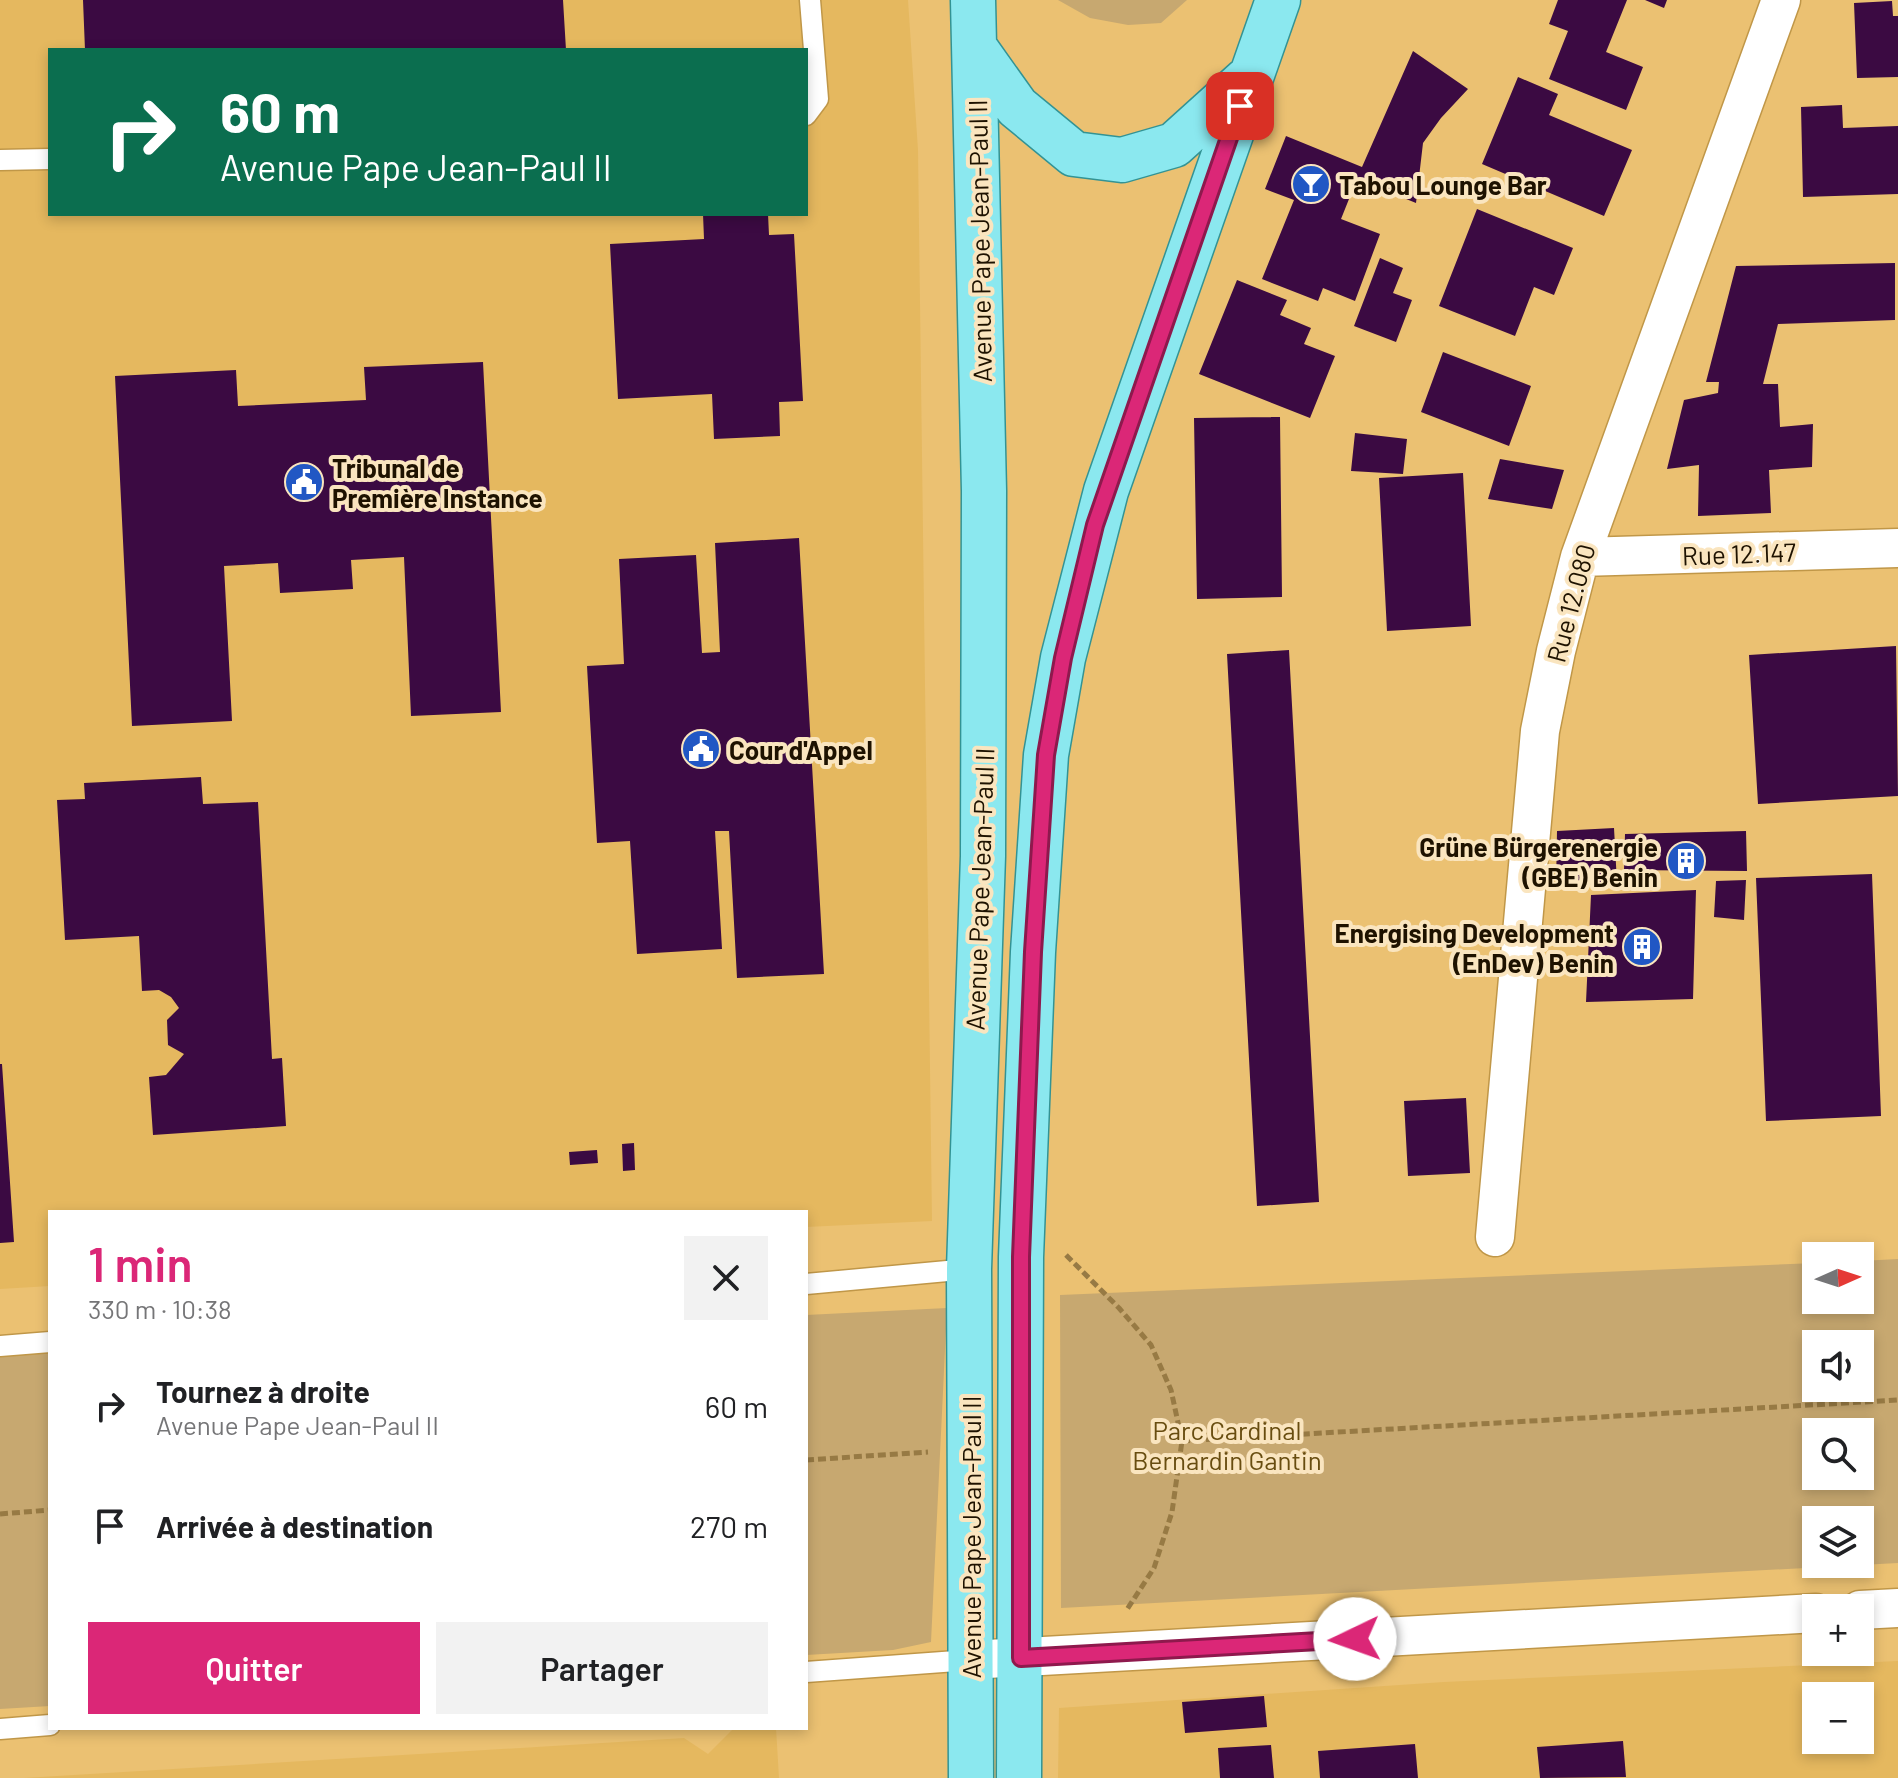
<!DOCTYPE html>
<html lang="fr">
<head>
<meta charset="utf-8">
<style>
  :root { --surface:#fff; --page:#f2f2f2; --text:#202124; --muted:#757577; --accent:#db2777 }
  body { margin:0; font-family:Barlow,sans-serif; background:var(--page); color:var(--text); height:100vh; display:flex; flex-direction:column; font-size:30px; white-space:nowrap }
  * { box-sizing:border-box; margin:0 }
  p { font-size:26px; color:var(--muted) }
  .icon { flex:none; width:44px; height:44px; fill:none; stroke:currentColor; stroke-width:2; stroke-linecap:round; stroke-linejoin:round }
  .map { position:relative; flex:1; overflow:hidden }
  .drawer { position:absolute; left:48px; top:1210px; width:760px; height:520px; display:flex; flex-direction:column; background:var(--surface); border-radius:0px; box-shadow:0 4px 12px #0003 }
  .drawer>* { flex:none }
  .hud { position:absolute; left:48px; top:48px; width:760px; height:168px; border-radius:0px; box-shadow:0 4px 12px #0003; background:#0b6e4f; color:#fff; overflow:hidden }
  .needle { width:52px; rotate:87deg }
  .buttons { position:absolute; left:1802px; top:1242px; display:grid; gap:16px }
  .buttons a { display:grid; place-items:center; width:72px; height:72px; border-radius:0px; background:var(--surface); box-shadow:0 4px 12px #0003; font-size:40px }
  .pin { position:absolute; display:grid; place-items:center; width:68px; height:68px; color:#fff; margin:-34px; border-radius:16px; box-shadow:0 4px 12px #0006 }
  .me { position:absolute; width:88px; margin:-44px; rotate:267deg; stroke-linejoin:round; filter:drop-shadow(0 0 6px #0008) }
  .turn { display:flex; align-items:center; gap:28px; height:168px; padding:0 40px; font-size:36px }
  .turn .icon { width:104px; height:104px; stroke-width:2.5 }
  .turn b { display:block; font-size:56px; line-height:68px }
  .round { display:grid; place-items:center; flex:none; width:84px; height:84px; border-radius:0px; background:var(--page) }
  .summary { display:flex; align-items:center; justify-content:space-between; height:136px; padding:0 40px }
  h1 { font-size:48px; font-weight:600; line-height:60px; color:var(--accent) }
  .action { display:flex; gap:16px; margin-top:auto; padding:16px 40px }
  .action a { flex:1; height:92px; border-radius:0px; background:var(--accent); color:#fff; font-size:32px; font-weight:600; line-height:92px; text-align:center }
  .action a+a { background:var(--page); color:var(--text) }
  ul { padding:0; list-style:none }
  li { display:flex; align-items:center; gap:24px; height:120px; padding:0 40px }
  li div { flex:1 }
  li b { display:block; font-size:30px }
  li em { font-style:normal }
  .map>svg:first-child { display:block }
  .built { fill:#e5b85f; fill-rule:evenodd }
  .green { fill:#c7a870; fill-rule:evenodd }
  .building { fill:#3b0a42 }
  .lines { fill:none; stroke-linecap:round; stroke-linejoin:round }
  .lane-casing { stroke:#c09748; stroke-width:23 }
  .street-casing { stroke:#c09748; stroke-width:41 }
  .primary-casing { stroke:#339394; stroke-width:47 }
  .path { stroke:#977a44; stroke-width:5; stroke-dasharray:8 4; stroke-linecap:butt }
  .lane { stroke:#fff; stroke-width:20 }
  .street { stroke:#fff; stroke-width:38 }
  .primary { stroke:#8be8ef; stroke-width:44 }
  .route-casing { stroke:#8e194d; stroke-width:20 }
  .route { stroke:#db2777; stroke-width:14 }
  .labels { text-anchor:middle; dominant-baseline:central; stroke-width:8; stroke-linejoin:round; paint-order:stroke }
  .poi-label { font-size:26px; font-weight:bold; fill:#1e1200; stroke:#fae5bf; text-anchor:start }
  .street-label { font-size:26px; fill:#1e1200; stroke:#fae5bf }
  .park-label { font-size:26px; fill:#684d10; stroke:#fae5bf }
</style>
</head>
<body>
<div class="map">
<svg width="1898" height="1778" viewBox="0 0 1898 1778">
  <rect width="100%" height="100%" fill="#ebc172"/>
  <path class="built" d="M0 0H908L918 150 932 1221 806 1227V1212H50V1286L0 1289ZM50 50H806V214H50Z
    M1898 1661V1778H1058L1059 1708 1444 1682ZM1816 1696H1860V1740H1816Z
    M748 1728H776L779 1778H24L684 1738 708 1754 733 1729Z"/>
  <path class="green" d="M1058 0H1187L1161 23 1128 25 1090 18Z
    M1898 1259V1563L1061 1608 1060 1295 1816 1263V1300H1860V1261ZM1860 1344V1388H1816V1344ZM1860 1432V1476H1816V1432ZM1860 1520V1564H1816V1520Z
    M947 1308 931 1642 893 1650 806 1655V1315Z
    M50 1353V1706L0 1709V1355Z"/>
  <path class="building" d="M83 0H563L566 50H85Z
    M1558 0H1627L1606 52 1643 67 1626 110 1549 79 1568 31 1549 24Z
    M1645 0H1667L1664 8Z
    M1892 1 1893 16H1898V77L1857 78 1854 3Z
    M1413 51 1468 89 1441 118 1423 143 1416 203 1357 179 1341 219 1380 234 1355 301 1323 288 1318 301 1262 279 1294 200 1265 189 1286 136 1362 167Z
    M1518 77 1558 94 1549 115 1632 150 1604 216 1482 164Z
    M1842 105 1843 128 1898 126V194L1803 197 1801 107Z
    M1477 209 1573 248 1554 295 1534 287 1515 336 1439 306Z
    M703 214H768L769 235 794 234 803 401 779 402 780 436 714 439 712 394 618 399 610 244 704 239Z
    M1380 258 1403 268 1393 293 1412 300 1396 342 1354 326Z
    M1895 263V320L1778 324 1763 384H1778L1780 427 1813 424 1812 467 1769 470 1771 513 1698 516 1699 465 1667 469 1684 400 1718 393 1719 382H1706L1736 266Z
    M1237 280 1287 300 1280 315 1311 328 1304 344 1335 356 1310 418 1199 374Z
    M1443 352 1531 386 1509 446 1421 412Z
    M483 362 501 712 411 716 404 557 351 560 353 589 280 593 278 563 224 566 232 721 132 726 115 376 236 370 238 406 366 400 364 367Z
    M1280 417 1282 597 1197 599 1194 418Z
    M1355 433 1407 439 1403 474 1351 471Z
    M1500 459 1564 470 1552 509 1488 499Z
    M1463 473 1471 626 1387 631 1379 478Z
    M799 538 824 974 737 978 729 831H715L722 949 637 954 630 841 597 843 587 666 624 664 619 559 696 555 702 653 720 652 715 543Z
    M1896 646 1898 796 1758 804 1749 655Z
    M1289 650 1319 1202 1257 1206 1227 654Z
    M201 777 203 804 258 802 272 1059 282 1058 286 1126 153 1135 149 1077 166 1075 184 1054 168 1045 167 1020 179 1008 171 997 159 990 142 991 139 936 65 940 57 800 85 799 84 783Z
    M1614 828 1617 883 1556 887 1557 831Z
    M1746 831 1747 871 1624 870 1625 834Z
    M1872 874 1881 1116 1766 1121 1756 878Z
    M1746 880 1744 920 1714 917 1716 881Z
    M1696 890 1693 999 1586 1002 1591 895Z
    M0 1064H2L14 1242 0 1243Z
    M1466 1098 1470 1173 1408 1176 1404 1101Z
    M634 1143 635 1170 623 1171 622 1144Z
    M597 1150 598 1163 570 1165 569 1152Z
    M1264 1696 1267 1727 1185 1733 1182 1702Z
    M1623 1741 1626 1777 1540 1778 1537 1747Z
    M1415 1744 1418 1778H1320L1318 1751Z
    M1271 1745 1274 1778H1220L1218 1748Z"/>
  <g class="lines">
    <g class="lane-casing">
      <path id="lane" d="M806 115 818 99 810 0
        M0 160 50 159
        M806 1284 969 1269
        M0 1346 50 1342
        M806 1672 970 1660
        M0 1729 50 1725"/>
    </g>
    <g class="street-casing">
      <path id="street" d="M1580 557 1898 548
        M1495 1237 1540 731 1556 651 1580 557 1781 0
        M1860 1610 1898 1608
        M970 1660 1816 1613"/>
    </g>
    <g class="primary-casing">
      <path id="primary" d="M975 48 1017 107 1074 154 1122 160 1174 145 1246 80
        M971 1778 969 1269 983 856 984 491 973 0
        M1019 1778 1021 1257 1033 952 1046 755 1063 658 1106 491 1278 0"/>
    </g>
    <path class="path" d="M1066 1255 1119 1308 1151 1345 1171 1390 1182 1441 1172 1512 1154 1568 1126 1611
      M1182 1441 1898 1400
      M806 1460 928 1452
      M0 1514 50 1510"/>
    <use href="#lane" class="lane"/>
    <use href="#street" class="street"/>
    <use href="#primary" class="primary"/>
  </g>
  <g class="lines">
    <g class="route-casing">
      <path id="route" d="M1240 106 1095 525 1063 658 1046 755 1033 952 1021 1257V1658L1355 1639"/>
    </g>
    <use href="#route" class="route"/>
  </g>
  <defs>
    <g id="bar-disc" transform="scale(2)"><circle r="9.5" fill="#2157c4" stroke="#fae5bf"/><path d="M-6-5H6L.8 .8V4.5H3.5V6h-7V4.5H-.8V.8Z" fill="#fff"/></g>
    <g id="civic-disc" transform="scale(2)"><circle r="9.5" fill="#2157c4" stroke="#fae5bf"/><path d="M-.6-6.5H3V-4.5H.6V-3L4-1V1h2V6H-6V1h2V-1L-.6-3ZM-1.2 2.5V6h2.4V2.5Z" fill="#fff"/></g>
    <g id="building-disc" transform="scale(2)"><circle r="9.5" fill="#2157c4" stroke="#fae5bf"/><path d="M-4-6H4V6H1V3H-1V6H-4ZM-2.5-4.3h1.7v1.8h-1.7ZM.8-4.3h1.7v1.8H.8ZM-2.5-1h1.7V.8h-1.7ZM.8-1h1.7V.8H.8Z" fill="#fff"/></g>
  </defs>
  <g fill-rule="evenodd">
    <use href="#bar-disc" x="1311" y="184"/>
    <use href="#civic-disc" x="304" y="482"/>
    <use href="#civic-disc" x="701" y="749"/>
    <use href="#building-disc" x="1686" y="861"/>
    <use href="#building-disc" x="1642" y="947"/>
  </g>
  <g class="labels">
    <g class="poi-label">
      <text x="1339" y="184">Tabou Lounge Bar</text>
      <text x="332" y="467">Tribunal de<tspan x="332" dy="30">Première Instance</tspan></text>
      <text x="729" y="749">Cour d'Appel</text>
      <text x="1658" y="846" text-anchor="end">Grüne Bürgerenergie<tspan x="1658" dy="30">(GBE) Benin</tspan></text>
      <text x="1614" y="932" text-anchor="end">Energising Development<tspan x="1614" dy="30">(EnDev) Benin</tspan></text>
    </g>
    <g class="street-label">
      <text transform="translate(979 241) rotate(-91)">Avenue Pape Jean-Paul II</text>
      <text transform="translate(1739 553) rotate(-2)">Rue 12.147</text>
      <text transform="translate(1570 603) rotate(-75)">Rue 12.080</text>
      <text transform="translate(979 889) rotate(-88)">Avenue Pape Jean-Paul II</text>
      <text transform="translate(970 1537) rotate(-90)">Avenue Pape Jean-Paul II</text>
    </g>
    <g class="park-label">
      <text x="1227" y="1429">Parc Cardinal<tspan x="1227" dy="30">Bernardin Gantin</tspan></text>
    </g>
  </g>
</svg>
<div class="buttons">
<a><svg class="needle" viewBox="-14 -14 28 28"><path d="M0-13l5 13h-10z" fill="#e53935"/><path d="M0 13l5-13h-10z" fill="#757577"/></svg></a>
<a><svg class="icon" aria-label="sound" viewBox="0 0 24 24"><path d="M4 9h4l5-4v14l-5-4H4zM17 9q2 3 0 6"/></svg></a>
<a><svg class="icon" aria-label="search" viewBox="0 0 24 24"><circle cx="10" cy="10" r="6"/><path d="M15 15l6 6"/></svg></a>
<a><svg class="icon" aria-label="layers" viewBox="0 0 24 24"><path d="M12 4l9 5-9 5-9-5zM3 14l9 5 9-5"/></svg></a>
<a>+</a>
<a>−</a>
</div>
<div class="pin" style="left:1240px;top:106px;background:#d93025"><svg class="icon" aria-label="arrive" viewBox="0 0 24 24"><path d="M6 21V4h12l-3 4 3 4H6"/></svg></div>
<svg class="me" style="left:1355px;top:1639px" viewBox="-20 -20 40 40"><circle r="19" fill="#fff"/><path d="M0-13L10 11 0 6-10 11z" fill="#db2777"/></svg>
<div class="hud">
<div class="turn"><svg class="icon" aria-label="right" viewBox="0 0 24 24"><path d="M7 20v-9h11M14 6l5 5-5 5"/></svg><div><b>60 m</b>Avenue Pape Jean-Paul II</div></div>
</div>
<section class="drawer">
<div class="summary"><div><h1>1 min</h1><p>330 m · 10:38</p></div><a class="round"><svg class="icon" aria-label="close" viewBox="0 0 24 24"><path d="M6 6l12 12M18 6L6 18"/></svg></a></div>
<ul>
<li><svg class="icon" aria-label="right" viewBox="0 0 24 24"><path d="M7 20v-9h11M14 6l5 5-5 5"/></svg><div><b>Tournez à droite</b><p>Avenue Pape Jean-Paul II</p></div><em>60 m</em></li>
<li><svg class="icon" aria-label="arrive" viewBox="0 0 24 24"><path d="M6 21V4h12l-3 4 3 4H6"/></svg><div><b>Arrivée à destination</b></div><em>270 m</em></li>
</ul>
<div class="action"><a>Quitter</a><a>Partager</a></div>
</section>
</div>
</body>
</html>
